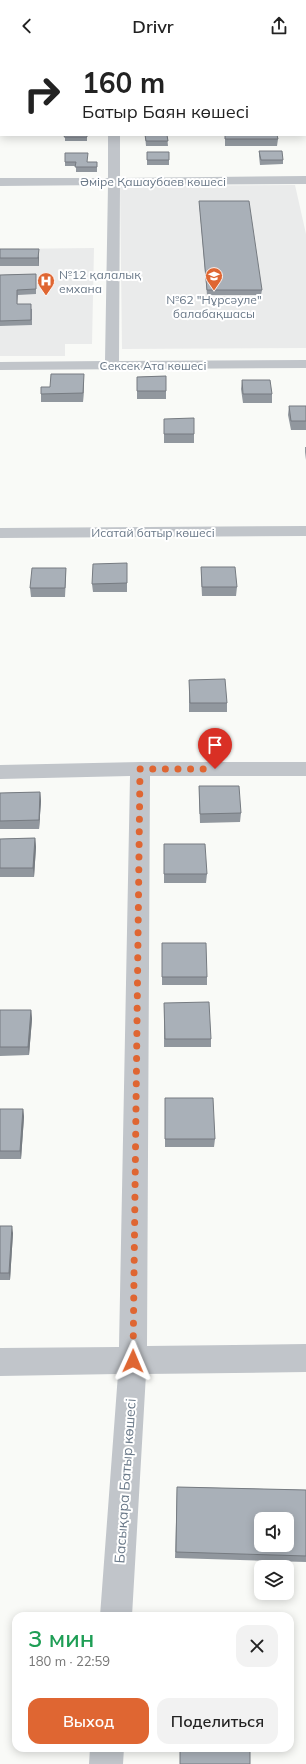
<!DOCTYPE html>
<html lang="ru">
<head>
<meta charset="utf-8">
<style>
  :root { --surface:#fff; --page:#f2f2f2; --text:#222; --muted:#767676; --accent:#df6632 }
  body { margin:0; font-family:Mulish,sans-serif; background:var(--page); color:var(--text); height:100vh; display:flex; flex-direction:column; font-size:15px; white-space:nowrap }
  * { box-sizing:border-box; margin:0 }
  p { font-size:13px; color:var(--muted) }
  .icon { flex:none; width:22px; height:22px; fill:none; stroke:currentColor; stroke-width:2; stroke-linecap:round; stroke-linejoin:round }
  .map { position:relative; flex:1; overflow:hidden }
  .sheet { position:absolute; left:12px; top:1560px; width:282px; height:140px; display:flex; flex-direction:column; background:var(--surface); border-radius:12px; box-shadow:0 2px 10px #0003 }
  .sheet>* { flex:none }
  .guide { position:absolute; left:0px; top:0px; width:306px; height:84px; box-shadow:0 2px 10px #0003; background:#fff; color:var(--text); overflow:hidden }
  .controls { position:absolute; left:254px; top:1460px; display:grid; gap:8px }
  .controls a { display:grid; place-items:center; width:40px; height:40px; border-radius:8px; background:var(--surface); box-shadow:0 2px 10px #0003; font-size:20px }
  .pin { position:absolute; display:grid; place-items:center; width:34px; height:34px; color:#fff; margin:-41px -17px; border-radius:50% 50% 50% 0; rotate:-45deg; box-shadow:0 0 4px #0007 }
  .pin .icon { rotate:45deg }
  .me { position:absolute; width:44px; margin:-22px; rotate:1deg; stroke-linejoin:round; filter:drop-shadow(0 0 3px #0008) }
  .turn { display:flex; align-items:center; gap:14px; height:84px; padding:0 16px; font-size:18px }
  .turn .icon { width:52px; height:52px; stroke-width:2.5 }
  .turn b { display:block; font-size:28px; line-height:34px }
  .round { display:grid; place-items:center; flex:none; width:42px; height:42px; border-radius:12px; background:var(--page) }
  .summary { display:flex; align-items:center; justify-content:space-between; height:68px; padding:0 16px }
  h1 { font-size:24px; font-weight:600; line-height:30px; color:#1e9e55 }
  .action { display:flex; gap:8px; margin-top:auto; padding:8px 16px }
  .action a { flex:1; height:46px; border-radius:12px; background:var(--accent); color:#fff; font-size:16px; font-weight:600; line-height:46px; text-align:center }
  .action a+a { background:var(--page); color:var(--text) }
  header { display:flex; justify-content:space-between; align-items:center; height:52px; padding:0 16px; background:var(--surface); font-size:18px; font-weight:600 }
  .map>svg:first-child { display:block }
  .built { fill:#eaebeb }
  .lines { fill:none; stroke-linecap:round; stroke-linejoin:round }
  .minor { fill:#c1c5ca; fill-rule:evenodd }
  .tertiary { fill:#c1c5ca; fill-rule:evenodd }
  .wall { fill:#91979e }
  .shaded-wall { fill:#767b81 }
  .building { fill:#a9b0b8; stroke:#767b81; fill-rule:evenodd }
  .route { stroke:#df6632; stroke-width:7; stroke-dasharray:0 12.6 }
  .labels { text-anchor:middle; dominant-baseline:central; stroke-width:4; stroke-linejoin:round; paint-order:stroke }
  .far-street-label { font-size:12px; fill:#697888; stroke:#fff }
  .far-poi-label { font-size:12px; fill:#697888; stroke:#fff; text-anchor:start }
  .street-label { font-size:14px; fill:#697888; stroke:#fff }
</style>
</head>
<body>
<header><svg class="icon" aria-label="back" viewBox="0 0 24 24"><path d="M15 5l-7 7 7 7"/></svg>Drivr<svg class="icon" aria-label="share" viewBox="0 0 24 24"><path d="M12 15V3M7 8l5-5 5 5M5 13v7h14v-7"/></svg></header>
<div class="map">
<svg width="306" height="1712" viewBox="0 0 306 1712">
  <rect width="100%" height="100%" fill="#f9faf7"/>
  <path class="built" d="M295 133 306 182V296L122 297 120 134Z
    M94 196 92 292H65V304H0V197Z"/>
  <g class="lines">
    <path class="minor" d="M0 0H5V1H1L0 5Z
      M145 0H306V3L305 1Z
      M108 83H120V126L306 124V132L120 133 119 309 306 308V316L0 318V310L105 309 108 133 0 134V126H108Z
      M140 710H306V724H150L147 1294 306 1292V1320L146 1322 132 1564H100L118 1322 0 1324V1296L119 1295 130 724 0 727V713Z
      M90 1696H124L123 1712H89Z"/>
    <path class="tertiary" d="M306 474V484L0 486V476Z"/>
  </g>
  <path class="wall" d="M65 83H87V89H65Z
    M145 83H167L168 94H146Z
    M225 83H277L278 87 277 94H225Z
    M259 99 283 108V112L260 113 259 104Z
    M147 100H169V113H147Z
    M65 110H97V120H76V114H65Z
    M199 149 262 238 261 243H207Z
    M0 197 39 205V214H0Z
    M36 222V242L18 243 17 252 32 257V273L0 274V223Z
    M166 324V347H137V325Z
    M242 328 272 342V351H243L241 337Z
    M84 330 83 350H41V342Z
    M289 354H306V378H291L288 363Z
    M164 367 194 382V391H164Z
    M305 395H306V408L305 400Z
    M127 511V540H93L92 532Z
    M201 515 237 535 236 544H202L201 524Z
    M66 516V525L65 545H31L30 536Z
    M189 628 227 651V660H189Z
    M199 734 241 761 240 770 200 771 199 743Z
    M40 740 41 749 39 777H0V741Z
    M35 786 36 795 34 825H0V787Z
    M164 792 207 822 206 831H164Z
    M162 891 207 925V933H162Z
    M164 951 211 987V995H164Z
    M0 958H31L32 967 29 1003 0 1004Z
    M165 1046 215 1087 214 1095H165Z
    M0 1057H23L24 1065 21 1107H0Z
    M0 1174 13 1181 10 1228H0Z
    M177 1435 306 1438V1510L175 1506Z"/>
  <path class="shaded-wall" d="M39 197V214L38 206Z
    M84 322V330L83 350V341Z
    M40 740 41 749 39 777V768Z
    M35 786 36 795 34 825 33 816Z
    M31 958 32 967 29 1003 28 995Z
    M23 1057 24 1065 21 1107 20 1099Z
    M12 1174 13 1181 10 1228 9 1221Z"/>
  <path class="building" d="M65 83H87V85H64Z
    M145 83H167L168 89H146Z
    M225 83H277L278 87H225Z
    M259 99H282L283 108H261Z
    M147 100H169V108H147Z
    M65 101H88L87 110H97V115H75L76 110H65Z
    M199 149H249L262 238H207Z
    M0 197H39L38 206H0Z
    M36 222V237L17 238V252H31V268L0 269V223Z
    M51 322H84L83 341 41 342V335H50Z
    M166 324V339H137V325Z
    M242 328H270L272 342H243Z
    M289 354H306V369H291Z
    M194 366V382H164V367Z
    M127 511V531L92 532 93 512Z
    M201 515H235L237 535H202Z
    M32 516H66L65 536H30Z
    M225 627 227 651H190L189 628Z
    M199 734H239L241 761 200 762Z
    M40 740 39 768 0 769V741Z
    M35 786 33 816H0V787Z
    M164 792H205L207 822H164Z
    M162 891H206L207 925H162Z
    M209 950 211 987H165L164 951Z
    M0 958H31L28 995H0Z
    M165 1046H213L215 1087H165Z
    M0 1057H23L20 1099H0Z
    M0 1174H12L9 1221H0Z
    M177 1435 306 1438V1504L176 1500ZM261 1467H287V1493H261Z
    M180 1696H250V1712H180Z"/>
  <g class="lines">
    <path class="route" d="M133 1309 140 717H215"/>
  </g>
  <defs>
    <g id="school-pin" transform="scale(0.9)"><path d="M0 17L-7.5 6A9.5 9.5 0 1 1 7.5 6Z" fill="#df6632" stroke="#fff"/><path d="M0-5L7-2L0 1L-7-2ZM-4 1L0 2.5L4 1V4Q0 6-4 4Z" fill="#fff"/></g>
    <g id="hospital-pin" transform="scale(0.9)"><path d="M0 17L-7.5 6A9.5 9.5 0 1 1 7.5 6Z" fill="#df6632" stroke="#fff"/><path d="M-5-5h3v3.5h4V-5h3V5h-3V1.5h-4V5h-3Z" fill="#fff"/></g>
  </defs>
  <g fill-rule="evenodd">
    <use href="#school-pin" x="214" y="224"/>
    <use href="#hospital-pin" x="46" y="229"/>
  </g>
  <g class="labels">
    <g class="far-street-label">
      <text x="153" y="129">Әміре Қашаубаев көшесі</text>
      <text x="153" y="313">Сексек Ата көшесі</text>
      <text x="153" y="480">Исатай батыр көшесі</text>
    </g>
    <g class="far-poi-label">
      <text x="59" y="222">№12 қалалық<tspan x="59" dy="14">емхана</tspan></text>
      <text x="214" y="247" text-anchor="middle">№62 "Нұрсәуле"<tspan x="214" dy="14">балабақшасы</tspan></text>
    </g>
    <g class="street-label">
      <text transform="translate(125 1429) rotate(-86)">Басықара Батыр көшесі</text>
    </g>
  </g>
</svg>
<div class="controls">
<a><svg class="icon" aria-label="sound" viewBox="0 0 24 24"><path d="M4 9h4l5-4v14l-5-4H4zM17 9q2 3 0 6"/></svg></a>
<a><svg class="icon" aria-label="layers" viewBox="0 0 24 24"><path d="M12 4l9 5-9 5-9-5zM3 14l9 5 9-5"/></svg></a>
</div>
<div class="pin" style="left:215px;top:717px;background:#d93025"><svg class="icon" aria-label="arrive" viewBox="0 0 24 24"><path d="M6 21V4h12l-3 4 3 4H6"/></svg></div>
<svg class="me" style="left:133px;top:1309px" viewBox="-20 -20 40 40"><path d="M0-17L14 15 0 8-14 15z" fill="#df6632" stroke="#fff" stroke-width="4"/></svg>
<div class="guide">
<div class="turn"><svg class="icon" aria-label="right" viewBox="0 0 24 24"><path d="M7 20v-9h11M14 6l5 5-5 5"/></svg><div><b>160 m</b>Батыр Баян көшесі</div></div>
</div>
<section class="sheet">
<div class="summary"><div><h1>3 мин</h1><p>180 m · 22:59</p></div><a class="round"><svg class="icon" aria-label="close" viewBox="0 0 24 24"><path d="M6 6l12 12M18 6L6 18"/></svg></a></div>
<div class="action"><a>Выход</a><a>Поделиться</a></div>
</section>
</div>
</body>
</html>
